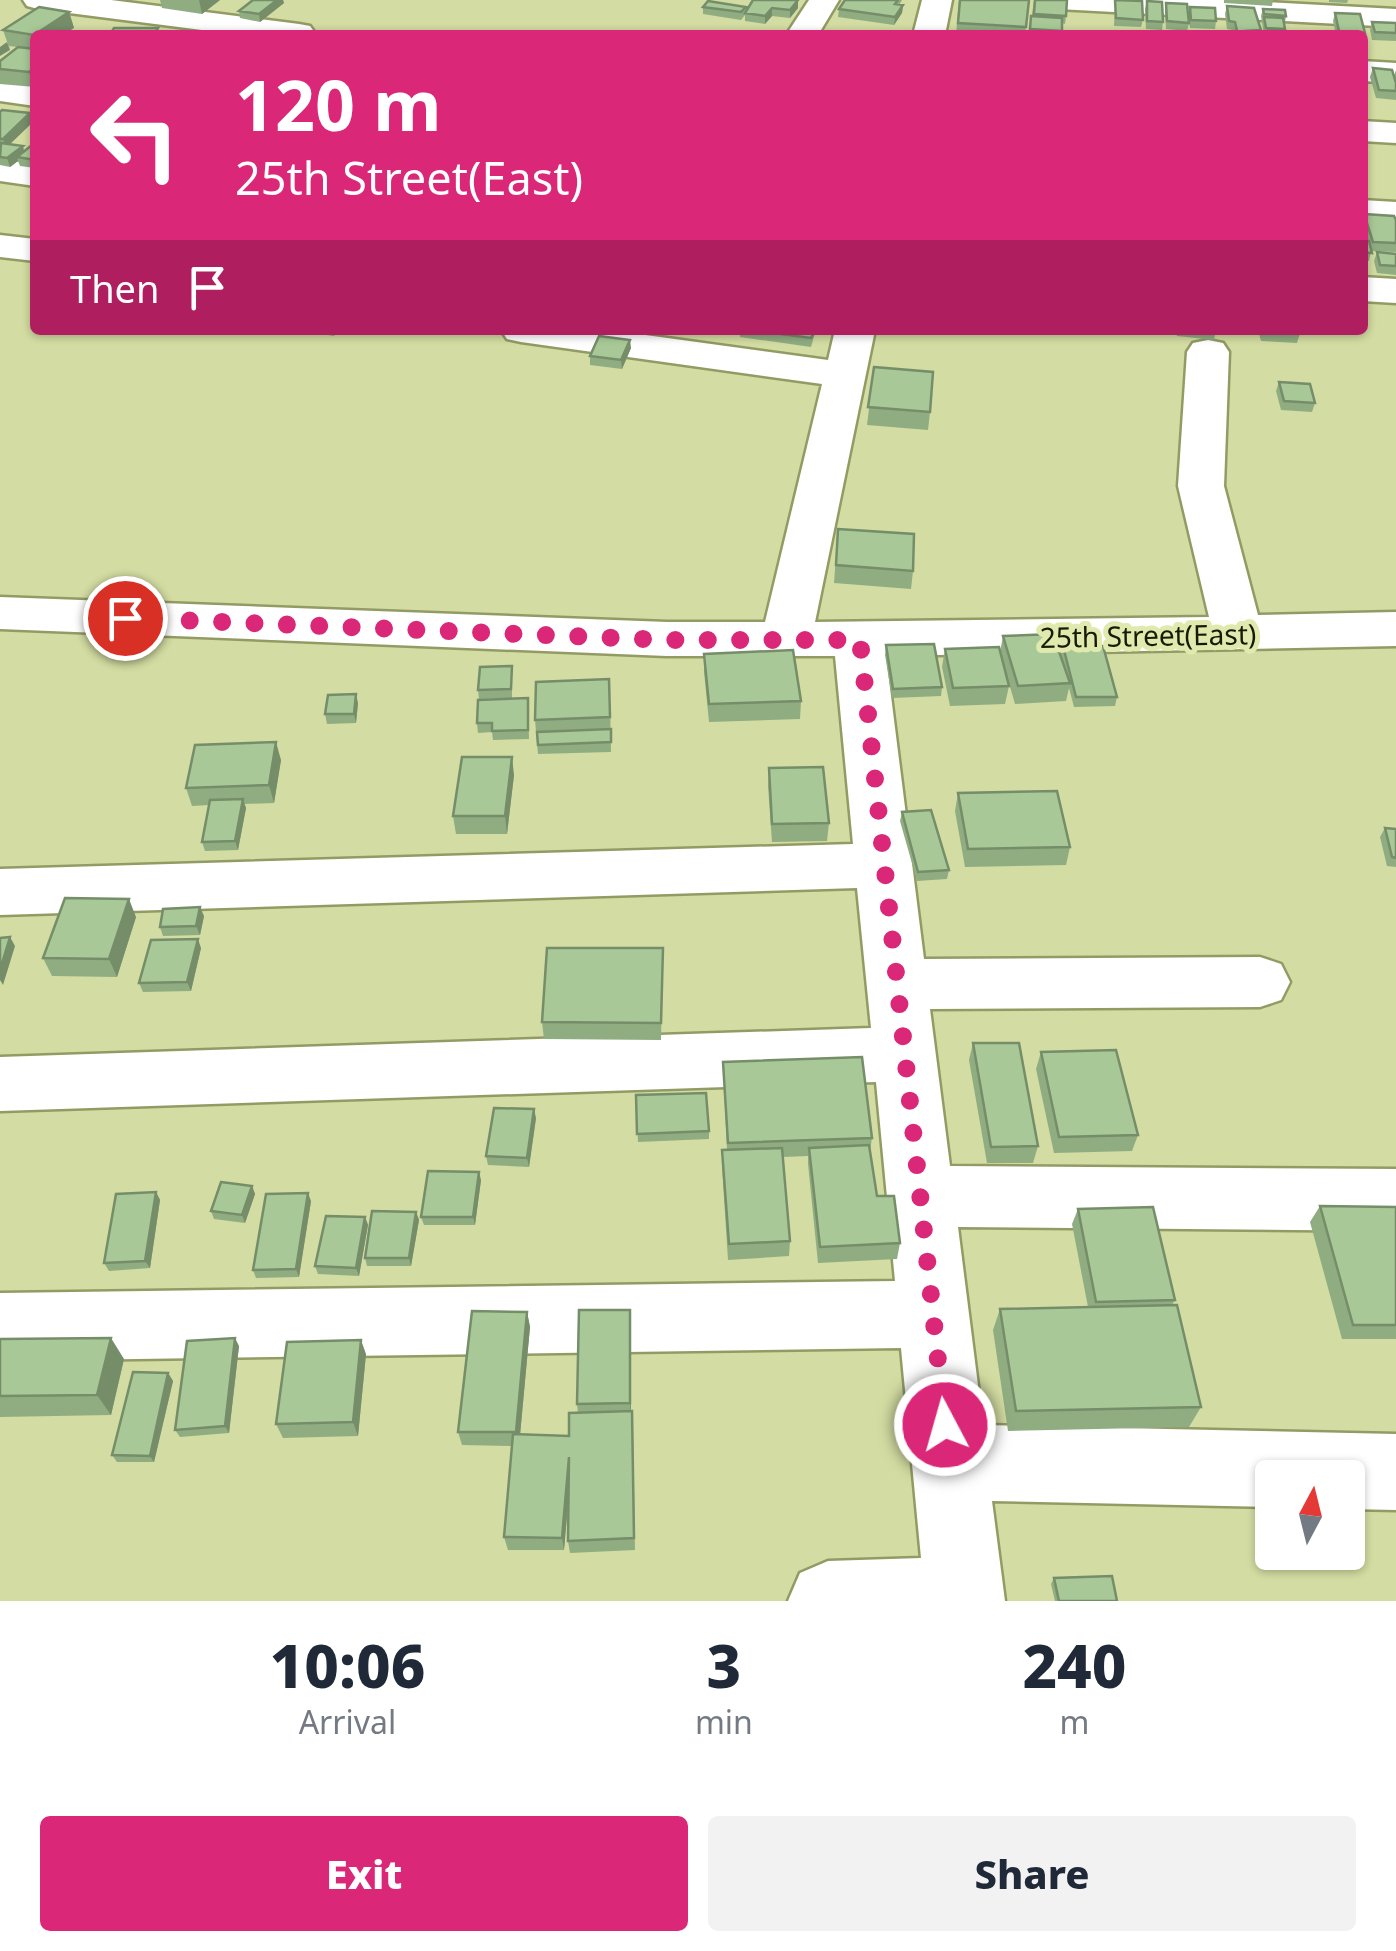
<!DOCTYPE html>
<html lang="en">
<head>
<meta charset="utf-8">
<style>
  :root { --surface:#fff; --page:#f2f2f3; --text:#1f2937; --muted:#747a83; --accent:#db2777 }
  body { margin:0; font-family:"Noto Sans",sans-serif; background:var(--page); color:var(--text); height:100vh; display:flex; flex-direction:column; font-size:38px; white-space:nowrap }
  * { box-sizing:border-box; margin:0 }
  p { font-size:32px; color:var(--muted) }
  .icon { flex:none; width:55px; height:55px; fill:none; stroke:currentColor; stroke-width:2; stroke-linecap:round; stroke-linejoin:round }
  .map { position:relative; height:1601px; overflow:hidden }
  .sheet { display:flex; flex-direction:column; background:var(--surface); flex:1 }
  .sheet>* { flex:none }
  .top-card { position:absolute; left:30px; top:30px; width:1338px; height:305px; border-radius:10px; box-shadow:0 2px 8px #0004; background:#db2777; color:#fff; overflow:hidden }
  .needle { width:65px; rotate:7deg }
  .controls { position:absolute; left:1255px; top:1460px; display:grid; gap:20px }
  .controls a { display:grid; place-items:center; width:110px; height:110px; border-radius:10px; background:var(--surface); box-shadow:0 2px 8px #0004; font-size:50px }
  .pin { position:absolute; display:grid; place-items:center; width:85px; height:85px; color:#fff; margin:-42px; border:5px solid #fff; border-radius:50%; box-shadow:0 2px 10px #0007 }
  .me { position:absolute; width:110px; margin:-55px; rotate:354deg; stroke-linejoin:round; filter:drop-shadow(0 0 8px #0008) }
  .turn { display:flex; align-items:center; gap:35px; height:210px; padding:0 40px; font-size:45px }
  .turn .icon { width:130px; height:130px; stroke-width:2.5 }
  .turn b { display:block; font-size:70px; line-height:85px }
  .then { display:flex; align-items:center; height:95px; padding:0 40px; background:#0003; gap:20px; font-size:38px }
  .eta { display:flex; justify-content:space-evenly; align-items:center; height:170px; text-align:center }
  .eta b { font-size:60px; font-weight:800; line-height:70px }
  .cta { display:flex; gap:20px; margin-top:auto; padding:20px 40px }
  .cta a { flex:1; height:115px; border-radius:10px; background:var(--accent); color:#fff; font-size:40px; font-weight:800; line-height:115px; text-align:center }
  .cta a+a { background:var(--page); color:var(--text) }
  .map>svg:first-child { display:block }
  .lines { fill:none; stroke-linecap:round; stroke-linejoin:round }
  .minor-casing { stroke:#939b64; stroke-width:5 }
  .minor { fill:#fff; fill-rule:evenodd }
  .wall { fill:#90ad82 }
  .shaded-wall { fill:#768d6a }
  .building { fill:#a8c997; stroke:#768d6a; stroke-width:2.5 }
  .route { stroke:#db2777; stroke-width:18; stroke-dasharray:0 32.4 }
  .labels { text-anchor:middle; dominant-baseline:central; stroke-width:10; stroke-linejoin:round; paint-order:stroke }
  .street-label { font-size:28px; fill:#171a04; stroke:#e0e9ae }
</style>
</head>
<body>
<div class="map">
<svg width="1396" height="1601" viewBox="0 0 1396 1601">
  <rect width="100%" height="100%" fill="#d3dca2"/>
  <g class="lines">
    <g class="minor-casing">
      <path id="minor" d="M23 0H111L299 24 310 26 315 33 241 35 38 9 27 6Z
        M809 0H839L818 35H790L788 32Z
        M922 0H952L945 35H913Z
        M1043 0H1230L1396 9V27L1058 9 1047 6Z
        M1362 61 1396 63V83L1362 81Z
        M0 81 35 86V106L0 101Z
        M1362 121 1396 123V143L1362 141Z
        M0 159 35 164V186L0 181Z
        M1362 200 1396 202V224L1362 222Z
        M0 235 35 239V261L0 257Z
        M1362 277 1396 279V303L1362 301Z
        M501 330H609L828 360 835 330H875L815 622 1209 617 1178 486 1187 352 1193 343 1208 340 1223 343 1229 352 1224 486 1258 615 1396 612V646L886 656 924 959 1260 957 1281 964 1290 982 1281 1000 1260 1007 930 1009 950 1166 1396 1169V1231L958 1227 983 1425 1396 1434V1510L1348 1509V1478H1272V1507L992 1501 1005 1601H788L800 1573 828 1561 921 1558 901 1348 0 1361V1293L895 1281 876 1082 0 1111V1057L871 1028 857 888 0 915V869L853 844 835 656H667L0 629V597L667 622H765L822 384 521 342 507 339Z"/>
    </g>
    <use href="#minor" class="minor"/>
  </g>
  <path class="wall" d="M160 0H220L202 14 162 8Z
    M253 0H283L284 3 260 22 240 18 239 11Z
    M753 0 798 8 790 18 772 16 765 24 745 21V15L741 20 703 14V7H746L745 13Z
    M845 0H902L899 5H903L902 13 894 25 838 17 839 9Z
    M959 0H1029L1025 35H956Z
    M1034 0 1066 16 1065 24 1062 23 1061 35H1029Z
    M1115 0 1143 20 1141 27 1114 26Z
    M1224 0H1273L1272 6 1224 3Z
    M1329 0H1348L1347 3 1329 2Z
    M1147 1 1163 22 1162 30 1146 29 1145 9Z
    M1166 3 1189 23 1187 31 1166 29 1165 11Z
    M1227 6 1261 30 1262 35H1234L1233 30 1227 29 1225 14Z
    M1190 7 1216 21 1215 29 1190 28 1188 14Z
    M1263 9 1286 16 1283 35H1264L1261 16Z
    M69 12 74 28 35 35V87L0 84V61L17 47 9 46 10 50 3 30Z
    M1335 13 1365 33 1362 40V35H1336L1333 21Z
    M1372 22 1396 23V41L1372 40 1370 30Z
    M1373 68 1394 76 1396 70V100L1376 98 1370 77Z
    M0 112 30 113 33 122 9 144 24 152 35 146V168L20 166 18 161 10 167 0 165Z
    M1364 214 1396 220V252L1371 251 1369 261H1362V241H1367L1362 227Z
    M1377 252 1396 254V275L1377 273 1374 261Z
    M309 330H338L334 336 309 332Z
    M740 330H816L811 347 740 337Z
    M1176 330H1216L1214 340 1177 336Z
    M1258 330H1301L1297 343 1261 341Z
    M631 348 622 369 590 365V356Z
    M874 367 930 412 928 430 867 425Z
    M1279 382 1315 403 1312 412 1281 410 1276 391Z
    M838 529 913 571 911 589 834 583Z
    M1003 636 1061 656 1063 646 1117 697 1115 706 1074 707 1069 688 1066 701 1015 704 1006 673 1009 686 1005 704 950 706 942 667 945 649 1000 652Z
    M886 645 942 687 941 696 892 698 885 655Z
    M704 654 801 701 800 719 709 722 704 672Z
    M512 666V698L479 699 478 690Z
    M610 697 611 752 538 754 535 720Z
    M528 698 529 739 493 740 492 732 478 733 477 723Z
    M358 703 356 723 327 724 325 714Z
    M281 760 274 803 244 804 246 808 238 850 205 851 202 842 209 805 192 806 186 788Z
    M769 768 829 823 827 841 772 842 768 786Z
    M514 775 507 834H456L453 816Z
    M958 793 1070 847 1066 865 965 867 955 811Z
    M902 812 949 870 947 879 917 881 900 821Z
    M1385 828 1396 829V867L1387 866 1380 837Z
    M204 916 200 935 163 936 160 927Z
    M136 917 117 977 52 976 43 958Z
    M201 948 191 991 143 992 139 983Z
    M663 948 661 1040 544 1039 542 1022Z
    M973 1043 1038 1146 1033 1163H987L969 1060Z
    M1041 1052 1138 1135 1132 1151 1054 1153 1036 1069Z
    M723 1062 872 1138 870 1151 877 1196 900 1243 897 1259 818 1263 808 1164V1156L783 1157 790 1241 789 1256 728 1260 722 1166V1150H727Z
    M636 1095 709 1131V1139L638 1142Z
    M536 1118 529 1167 488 1165 486 1156Z
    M481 1180 475 1225H424L421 1217Z
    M252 1186 255 1194 245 1223 214 1219 211 1211Z
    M156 1192 160 1200 150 1268 109 1271 104 1263Z
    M311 1201 299 1277 256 1278 253 1270Z
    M1320 1206 1396 1207V1339H1342L1310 1222Z
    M1078 1209 1175 1300 1172 1305 1201 1407 1189 1427 1008 1431 993 1330 1000 1309 1088 1307 1072 1224Z
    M416 1212 419 1220 411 1266H367L365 1258Z
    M365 1217 368 1225 359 1276 318 1274 315 1266Z
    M527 1312 530 1327 520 1435 569 1436 578 1413 577 1404 631 1324V1411L633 1425 635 1550 570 1553 568 1541V1504L564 1550H508L504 1537 512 1446 462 1445 458 1432Z
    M0 1339 124 1359 111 1415 0 1417Z
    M239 1346 229 1433 180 1437 175 1430Z
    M366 1354 358 1436 283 1438 276 1424Z
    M168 1373 173 1381 154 1462H117L112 1455Z
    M1054 1578 1117 1601H1055L1051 1584Z"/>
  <path class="shaded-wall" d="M199 0H220L202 14Z
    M277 0H283L284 3 260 22 259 14Z
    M798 0V8L790 18V10Z
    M903 5 902 13 894 25 895 17Z
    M772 8V16L765 24V16Z
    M69 12 74 28 63 35H35V38L34 35Z
    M7 42 10 50 0 56V47Z
    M35 67V87L34 88 29 72Z
    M30 113 33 122 6 148 3 139Z
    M23 146 25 155 17 157 18 161 10 167 7 158Z
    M630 340 631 348 622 369 621 360Z
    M356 694 358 703 356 723 354 714Z
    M276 742 281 760 274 803 269 785Z
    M512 757 514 775 507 834 505 816Z
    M243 799 246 808 238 850 235 841Z
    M129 899 136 917 117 977 109 959Z
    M200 907 204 916 200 935 196 926Z
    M10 937 15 946 3 985 0 980V970Z
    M198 939 201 948 191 991 187 982Z
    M534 1109 536 1118 529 1167 527 1158Z
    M479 1172 481 1180 475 1225 473 1217Z
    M252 1186 255 1194 245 1223 242 1215Z
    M156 1192 160 1200 150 1268 145 1261Z
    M308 1193 311 1201 299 1277 296 1269Z
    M416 1212 419 1220 411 1266 409 1258Z
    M365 1217 368 1225 359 1276 356 1268Z
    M630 1310 631 1324V1417L630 1403Z
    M527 1312 530 1327 519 1446 516 1432Z
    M111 1338 124 1359 111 1415 97 1395Z
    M235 1338 239 1346 229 1433 225 1426Z
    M361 1340 366 1354 358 1436 353 1422Z
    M168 1373 173 1381 154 1462 150 1456Z
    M569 1457 571 1470 564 1550 562 1538Z"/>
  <path class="building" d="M253 0H277L259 14 239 11Z
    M753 0H798L790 10 772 8 765 16 745 13Z
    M845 0H898L895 4 903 5 895 17 839 9Z
    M960 0H1029L1026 27 958 23Z
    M1035 0H1067L1066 16 1034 14Z
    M1115 0 1142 1 1143 20 1116 18Z
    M708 1 746 7 741 12 703 7Z
    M1147 1 1162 2 1163 22 1147 21Z
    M1166 3 1187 4 1189 23 1167 21Z
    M1227 6 1254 8 1261 30 1244 31 1261 32 1262 35H1238L1235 22 1229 21Z
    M39 7 69 12 34 35 3 30Z
    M1190 7 1215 8 1216 21 1191 20Z
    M1263 9 1285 10 1286 16 1264 14Z
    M1335 13 1360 14 1365 33 1339 31Z
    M1031 16 1062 18V31L1030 29Z
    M1264 17 1283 18 1285 29 1266 28Z
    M1372 22 1396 23V33L1375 32Z
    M114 28H158L154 35H110Z
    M1268 30 1281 31 1282 35H1268Z
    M18 47 35 49V67L29 72 0 69V61Z
    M1373 68 1392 70 1396 83V91L1379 90Z
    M2 110 30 113 3 139H0V112Z
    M1 143 23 146 7 158 0 157Z
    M32 145 35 146V160L17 157Z
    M1364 214 1394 216 1396 220V243L1373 242Z
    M1362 241H1369L1372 253 1362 252Z
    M1377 252 1396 254V266L1380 265Z
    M751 330H815L811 338Z
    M599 336 630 340 621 360 590 356Z
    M874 367 933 372 930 412 868 407Z
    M1279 382 1310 384 1315 403 1284 401Z
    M838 529 914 534 913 571 836 565Z
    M1053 634 1070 683 1018 686 1003 636Z
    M934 644 942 687 893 689 886 645Z
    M1063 646H1103L1117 697H1076Z
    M999 647 1009 686 953 688 945 649Z
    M793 650 801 701 709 704 704 654Z
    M512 666 511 689 478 690 480 667Z
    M609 679 610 717 535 720 536 682Z
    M356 694 354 714H325L328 695Z
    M528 698V730L492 731V723H477L478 700Z
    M611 729V742L538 745 537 732Z
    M276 742 269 785 186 788 195 745Z
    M462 757H512L505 816H453Z
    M823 767 829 823 772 824 769 768Z
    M1057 791 1070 847 968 849 958 793Z
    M243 799 235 841 202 842 210 800Z
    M931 810 949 870 918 872 902 812Z
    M1385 828 1396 829V858L1392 857Z
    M65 898 129 899 109 959 43 958Z
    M200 907 196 926 160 927 163 909Z
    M10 937 0 970V938Z
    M198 939 187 982 139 983 151 940Z
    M547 948H663L661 1023 542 1022Z
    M973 1043H1019L1038 1146 991 1147Z
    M1116 1050 1138 1135 1059 1137 1041 1052Z
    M862 1057 872 1138 728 1143 723 1062Z
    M706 1093 709 1131 637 1134 636 1095Z
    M494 1108 534 1109 527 1158 486 1156Z
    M869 1145 877 1196H894L900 1243 820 1247 809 1148Z
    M782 1148 790 1241 729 1244 722 1150Z
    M428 1171 479 1172 473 1217H421Z
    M221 1182 252 1186 242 1215 211 1211Z
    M156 1192 145 1261 104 1263 116 1194Z
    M308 1193 296 1269 253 1270 266 1194Z
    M1320 1206 1396 1207V1325H1353Z
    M1153 1207 1175 1300 1096 1302 1078 1209Z
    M372 1211 416 1212 409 1258H365Z
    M326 1216 365 1217 356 1268 315 1266Z
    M1177 1305 1201 1407 1016 1411 1000 1309Z
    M579 1310H630V1403L577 1404Z
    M472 1311 527 1312 516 1432H458Z
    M111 1338 97 1395 0 1396V1339Z
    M235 1338 225 1426 175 1430 187 1341Z
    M361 1340 353 1422 276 1424 287 1342Z
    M133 1372 168 1373 150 1456 112 1455Z
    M632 1411 634 1538 568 1541 569 1457 562 1538 504 1537 513 1434 569 1436V1413Z
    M1112 1576 1117 1601H1059L1054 1578Z"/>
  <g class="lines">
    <path class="route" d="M125 618 668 640H860L945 1425"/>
  </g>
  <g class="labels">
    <g class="street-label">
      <text transform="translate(1148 635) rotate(-1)">25th Street(East)</text>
    </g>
  </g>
</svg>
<div class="controls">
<a><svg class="needle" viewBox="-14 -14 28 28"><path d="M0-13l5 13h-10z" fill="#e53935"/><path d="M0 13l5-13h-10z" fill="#747a83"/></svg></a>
</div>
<div class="pin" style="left:125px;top:618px;background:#d93025"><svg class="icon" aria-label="arrive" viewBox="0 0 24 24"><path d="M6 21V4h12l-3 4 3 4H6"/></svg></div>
<svg class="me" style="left:945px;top:1425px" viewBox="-20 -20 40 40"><circle r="17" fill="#db2777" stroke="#fff" stroke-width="3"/><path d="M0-11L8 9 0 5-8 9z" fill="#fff"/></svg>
<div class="top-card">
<div class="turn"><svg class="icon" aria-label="left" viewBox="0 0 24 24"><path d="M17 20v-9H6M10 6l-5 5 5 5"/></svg><div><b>120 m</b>25th Street(East)</div></div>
<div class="then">Then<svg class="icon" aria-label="arrive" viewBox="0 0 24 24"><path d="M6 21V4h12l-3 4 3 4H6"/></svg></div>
</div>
</div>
<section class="sheet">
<div class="eta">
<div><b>10:06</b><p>Arrival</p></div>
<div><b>3</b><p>min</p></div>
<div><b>240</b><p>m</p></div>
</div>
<div class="cta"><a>Exit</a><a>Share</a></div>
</section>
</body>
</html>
